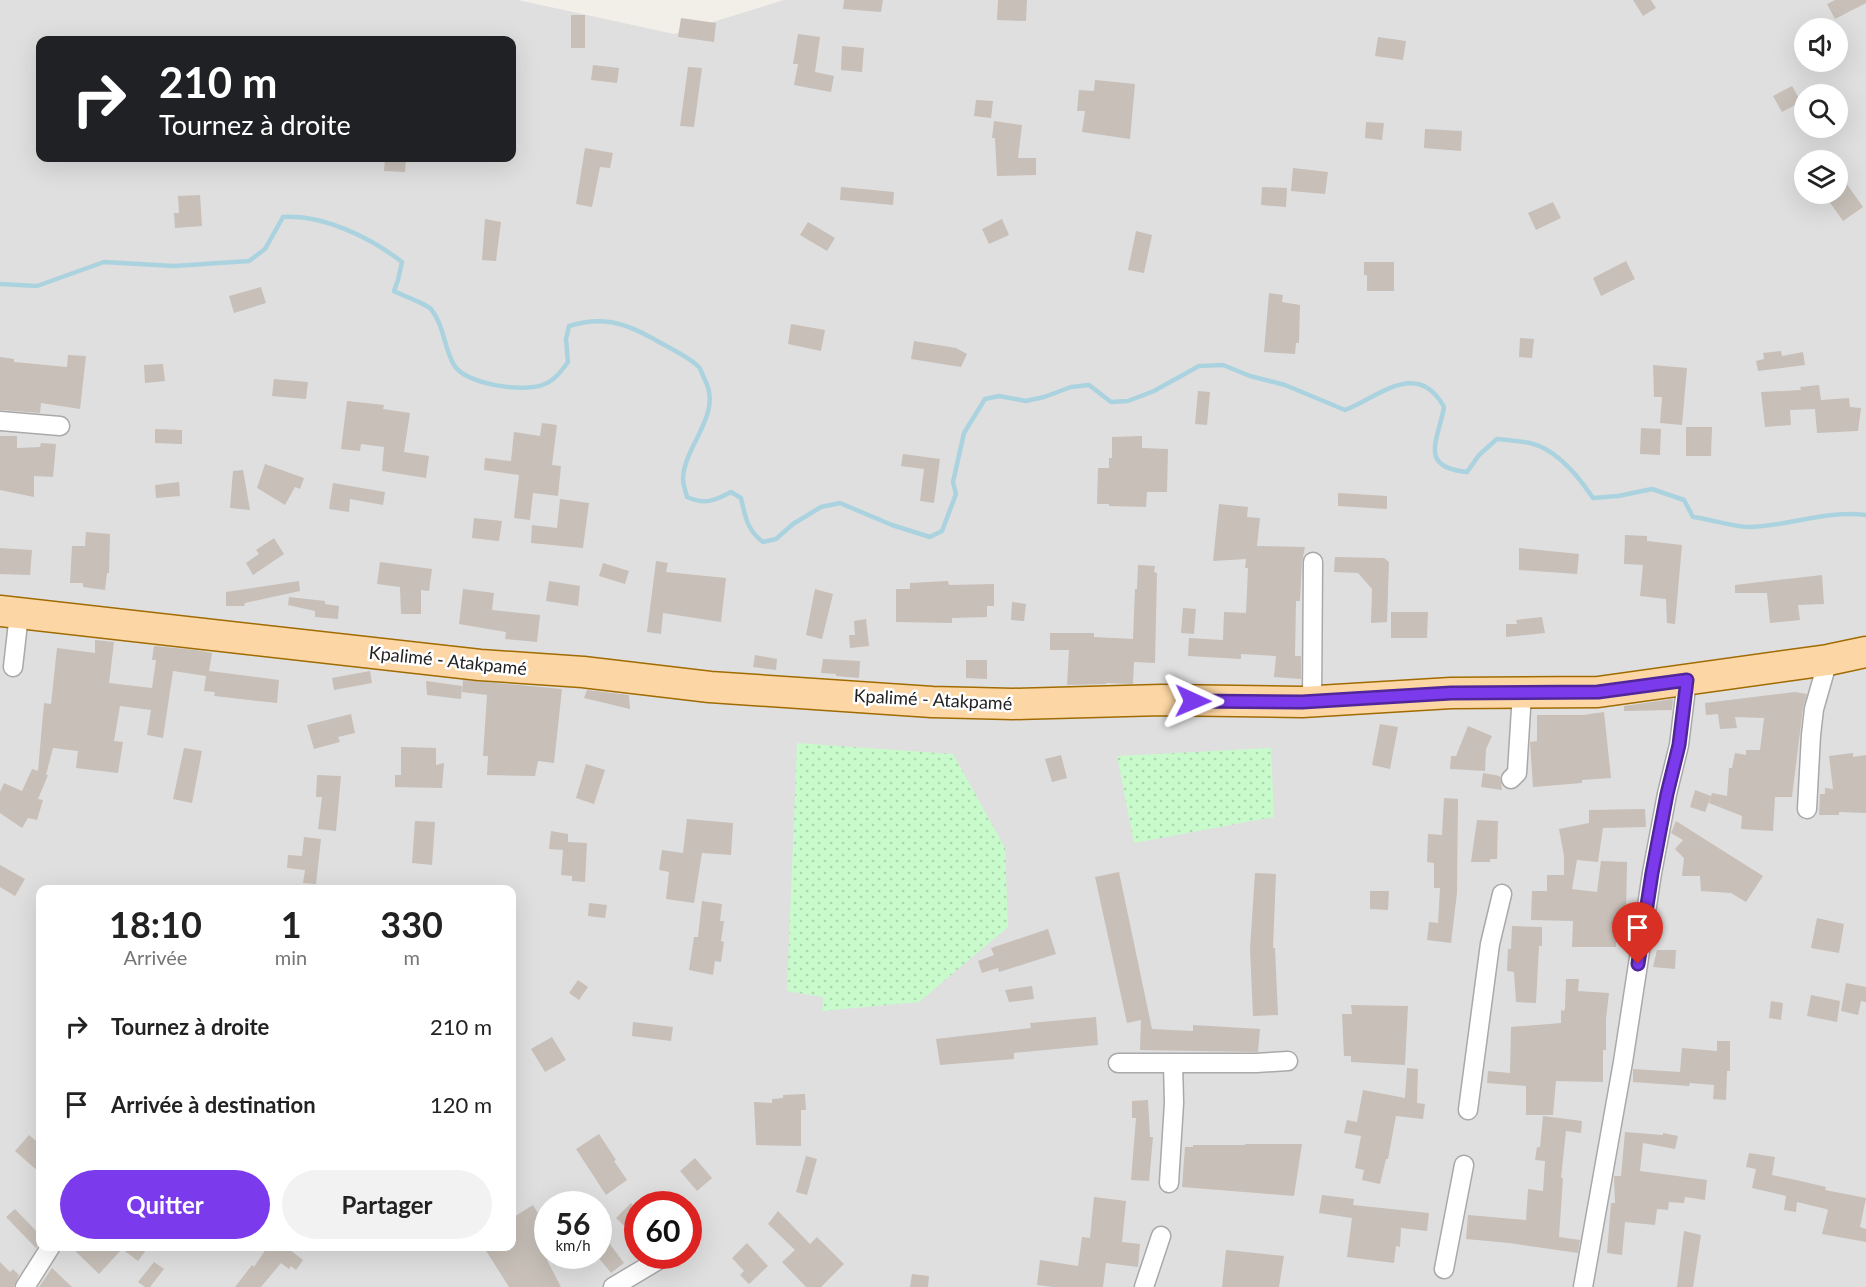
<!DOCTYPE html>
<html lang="fr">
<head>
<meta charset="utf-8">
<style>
  :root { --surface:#fff; --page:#f2f2f2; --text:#222; --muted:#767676; --accent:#7c3aed }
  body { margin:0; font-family:Lato,sans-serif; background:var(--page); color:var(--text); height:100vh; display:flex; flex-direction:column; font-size:22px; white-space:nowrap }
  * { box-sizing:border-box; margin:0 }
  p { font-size:20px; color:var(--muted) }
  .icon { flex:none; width:33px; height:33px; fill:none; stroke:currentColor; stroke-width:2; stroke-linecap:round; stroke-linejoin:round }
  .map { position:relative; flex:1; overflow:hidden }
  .details { position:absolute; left:36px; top:885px; width:480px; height:366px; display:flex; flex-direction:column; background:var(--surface); border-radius:12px; box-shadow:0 6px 24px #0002 }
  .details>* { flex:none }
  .guide { position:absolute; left:36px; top:36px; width:480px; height:126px; border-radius:12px; box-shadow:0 6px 24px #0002; background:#202124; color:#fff; overflow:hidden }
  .controls { position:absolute; left:1794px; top:18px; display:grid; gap:12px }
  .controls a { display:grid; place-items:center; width:54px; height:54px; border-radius:50%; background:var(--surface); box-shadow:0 6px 24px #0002; font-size:30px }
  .speed { position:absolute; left:534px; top:1191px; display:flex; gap:12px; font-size:30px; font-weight:700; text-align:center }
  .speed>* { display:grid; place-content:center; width:78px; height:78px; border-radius:50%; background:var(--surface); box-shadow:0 6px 24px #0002; line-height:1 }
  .speed small { font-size:15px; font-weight:400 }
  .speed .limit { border:9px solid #d22; background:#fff; color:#111 }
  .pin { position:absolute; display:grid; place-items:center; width:51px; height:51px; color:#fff; margin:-62px -26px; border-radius:50% 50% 50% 0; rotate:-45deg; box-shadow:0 0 6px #0007 }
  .pin .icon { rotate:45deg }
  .me { position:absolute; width:66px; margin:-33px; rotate:91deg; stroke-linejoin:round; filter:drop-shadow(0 0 4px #0008) }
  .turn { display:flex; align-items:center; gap:21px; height:126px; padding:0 24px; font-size:27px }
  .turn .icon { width:78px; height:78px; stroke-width:2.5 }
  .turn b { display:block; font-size:42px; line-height:51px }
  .eta { display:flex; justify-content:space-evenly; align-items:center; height:102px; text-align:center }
  .eta b { font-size:36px; font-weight:700; line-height:42px }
  .primary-button { display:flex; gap:12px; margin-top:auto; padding:12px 24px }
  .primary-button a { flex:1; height:69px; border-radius:36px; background:var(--accent); color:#fff; font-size:24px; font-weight:700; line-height:69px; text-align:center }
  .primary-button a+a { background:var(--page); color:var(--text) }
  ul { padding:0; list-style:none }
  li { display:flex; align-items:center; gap:18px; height:78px; padding:0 24px }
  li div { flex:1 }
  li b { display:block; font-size:22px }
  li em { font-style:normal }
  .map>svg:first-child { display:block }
  .residential { fill:#e0dfdf; fill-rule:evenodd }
  .park { fill:url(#park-dots) }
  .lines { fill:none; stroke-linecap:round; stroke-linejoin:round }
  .stream { stroke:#aad3df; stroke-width:4.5 }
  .building { fill:#c7bfb8 }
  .street-casing { stroke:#a9a9a9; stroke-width:21 }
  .primary-casing { stroke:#a06b00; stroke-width:33 }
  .street { stroke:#fff; stroke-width:18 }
  .primary { stroke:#fcd6a4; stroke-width:30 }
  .route-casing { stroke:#51269a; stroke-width:15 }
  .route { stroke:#7c3aed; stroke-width:10 }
  .labels { text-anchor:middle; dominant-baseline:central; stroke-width:5; stroke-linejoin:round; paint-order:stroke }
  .street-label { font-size:18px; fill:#222; stroke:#fff }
</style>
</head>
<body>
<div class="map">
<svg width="1866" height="1287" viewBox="0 0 1866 1287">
  <defs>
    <pattern id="park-dots" width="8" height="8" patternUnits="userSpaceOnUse" patternTransform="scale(1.5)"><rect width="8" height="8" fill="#c8facc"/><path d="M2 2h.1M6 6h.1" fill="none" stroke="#acd6af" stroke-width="1.8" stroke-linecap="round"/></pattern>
  </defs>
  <rect width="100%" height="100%" fill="#f2efe9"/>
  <path class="residential" d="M0 0H518L674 34 784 0H1866V1287H0ZM1804 28H1838V62H1804ZM40 40H512V158H40ZM1804 94H1838V128H1804ZM1804 160H1838V194H1804ZM40 890H512V1246H40ZM548 1204H598V1256H548ZM638 1204H688V1256H638Z"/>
  <path class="park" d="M797 743 953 754 1005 848 1008 927 919 1002 822 1011 823 997 787 991Z
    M1271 748 1274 817 1134 843 1117 756Z"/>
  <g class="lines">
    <path class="stream" d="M0 284 37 286 104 262 174 266 249 261 265 249 283 217C323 214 371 238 402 262L398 280 394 291C403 296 425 303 431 309 444 325 444 348 454 365 466 385 525 393 545 384 555 380 562 370 568 362L566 339 569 326C601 316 623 322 652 338 667 347 687 355 699 367 701 370 703 376 705 380 723 415 684 445 683 479 683 485 686 492 687 497 705 505 714 501 731 492L741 498C745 516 747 530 763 542L776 539 793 524 821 507 840 503 892 525 930 537 942 531 956 494 953 482 964 433 985 399 999 396 1026 401 1044 397 1071 387 1089 385 1111 402 1128 401 1154 391 1199 366 1223 365 1250 376 1285 385 1345 410C1380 396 1418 359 1444 407 1438 441 1418 467 1467 472L1479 455 1497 439C1508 440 1519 441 1530 443 1556 449 1579 477 1593 498L1618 496 1652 489 1684 500 1693 517C1710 519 1733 527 1749 527 1789 526 1826 510 1866 515"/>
  </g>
  <path class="building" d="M844 0H883L881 12 843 9Z
    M998 0H1027L1026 21 997 20Z
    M1633 0H1651L1656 8 1643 16Z
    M1835 0H1866V3L1835 19 1827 4Z
    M571 15H585V48H571Z
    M681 18 716 23 714 42 678 37Z
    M798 34 820 37 815 72 834 76 831 92 794 85 798 64H793Z
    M1378 37 1406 41 1403 60 1375 56Z
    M842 46 864 48 862 72 841 70Z
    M593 65 619 68 617 83 591 80Z
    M688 67 702 68 694 127 680 126Z
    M1095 80 1135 84 1130 139 1082 132 1085 111H1077L1079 90 1094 91Z
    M1792 86 1801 102 1782 112 1773 96Z
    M976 100 993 101 991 118 974 116Z
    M994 121 1022 125 1018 158H1036V175L997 176 995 138H992Z
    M1366 122 1384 123 1382 140 1365 138Z
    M1425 129 1462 131 1461 151 1424 148Z
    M585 148 613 153 610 168 600 167 592 207 576 204Z
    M385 158H406L405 172 384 171Z
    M1293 168 1328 172 1325 194 1291 191Z
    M1846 183 1863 207 1843 221 1826 197 1831 194H1838V189Z
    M841 187 894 192 893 205 840 200Z
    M1262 187 1287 188 1286 207 1261 205Z
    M200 195 202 226 175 228 174 213H179L178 196Z
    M1553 202 1561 218 1536 230 1528 213Z
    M485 219 501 222 496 261 482 260Z
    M1002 219 1009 235 989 244 982 229Z
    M808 222 835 238 827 251 800 235Z
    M1136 231 1152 235 1144 273 1128 270Z
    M1626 261 1635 279 1601 296 1593 278Z
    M1364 262H1394V291H1367V275H1364Z
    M261 287 266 303 234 313 229 296Z
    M1269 293 1283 295 1282 302 1300 305 1299 343H1296L1295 354 1264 352Z
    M791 324 825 330 821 351 788 344Z
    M1520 338 1534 339 1532 358 1519 357Z
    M914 341 956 348 967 354 961 367 911 359Z
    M1781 351 1782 356 1803 352 1805 365 1758 371 1756 361 1764 359 1763 353Z
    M68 355 86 356 80 409 41 403 40 413 0 410V357L14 359V362L67 367Z
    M163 364 165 381 145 383 144 365Z
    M1653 365 1687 368 1682 425 1660 423 1662 397H1654Z
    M274 379 308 382 306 399 272 396Z
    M1819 385 1821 400 1849 398 1850 407 1861 408 1858 431 1817 433 1815 409 1790 410 1791 425 1765 427 1761 392 1801 390 1800 387Z
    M1198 391 1210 392 1207 425 1195 424Z
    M347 401 384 405 383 409 410 413 404 452 429 456 426 478 382 471 384 447 361 444 360 451 341 449Z
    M542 423 557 425 552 465 561 466 558 496 533 493 530 520 514 518 519 475 484 470 485 458 511 461 514 432 540 436Z
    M1686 427H1712L1711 456H1686Z
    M1641 428 1661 429 1660 455 1640 454Z
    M155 429 182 430V444L155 443Z
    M0 436H17V448L40 447 41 443 56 444 53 477 34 476V497L0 490Z
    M1142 436V448L1168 449 1167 492H1147L1146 507 1109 506V504H1097L1098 468H1109V458H1112V437Z
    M903 454 940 459 934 503 920 501 924 469 901 466Z
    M265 464 304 478 300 489 295 487 285 505 257 488Z
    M243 470 250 510 230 508 233 471Z
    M179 482 180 496 156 498 155 485Z
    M333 483 385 492 383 505 350 499 349 512 329 509Z
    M1338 493 1387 496V509L1338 506Z
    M560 499 589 503 583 548 531 543 532 525 557 528Z
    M1219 504 1248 507 1247 517 1260 518 1257 546 1305 547 1302 562 1300 601H1296L1295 656H1301V679L1274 677 1276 656 1241 654V659L1188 656 1189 638 1223 640 1224 612 1246 613 1248 568H1245L1246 559 1213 561Z
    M474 518 502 521 499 541 472 538Z
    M86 532 110 534 109 573H107L105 590 83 587V583H70L72 546H85Z
    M1625 535 1647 536V541L1682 545 1675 624 1667 623 1666 599 1640 596 1643 565 1624 564Z
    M274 538 284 554 253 575 246 563 259 554 256 550Z
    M0 548 32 550 30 575 0 574Z
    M1519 548 1579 554 1577 574 1519 570Z
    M1335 557 1384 558 1389 562 1387 622 1371 623 1372 589 1358 573 1334 572Z
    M656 561 668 563 666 572 726 578 721 622 663 613 661 634 647 632Z
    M380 562 432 569 429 591 421 590V614H401L400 587 377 584Z
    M603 563 629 571 625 584 599 576Z
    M1138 565 1155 566 1154 572 1157 573 1155 663 1134 662 1133 684 1106 683V684L1067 685 1069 650H1050V633H1094V637L1133 639 1135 589H1137Z
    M1822 575 1824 604 1798 605 1800 620 1770 623 1767 593H1735V585Z
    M299 581 300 591 245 603 244 606H226V592Z
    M549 581 580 586 578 606 546 601Z
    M948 581 949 585 994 584V606H987V617L952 618V623L896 622V589H910V583Z
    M463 589 494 593 492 610 540 615 537 642 505 639 506 632 459 624Z
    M815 589 833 594 822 639 806 635Z
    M289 597 325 601V604L339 606 338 619 315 617V611L288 605Z
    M1012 602 1026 604 1024 621 1011 620Z
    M1183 608 1196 609 1194 634 1181 633Z
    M1391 612H1428L1427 638H1391Z
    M1542 617 1545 633 1506 637V624H1517L1516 620Z
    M866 619 869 646 850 648 849 635H855L854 621Z
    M95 640 114 642 109 683 152 688 156 660H152L154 646 196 650 212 653 209 671 279 680 277 703 214 696 215 692 204 691 206 676 173 671 163 738 147 735 151 710 120 706 114 741 123 742 118 773 76 768 78 751 53 748 46 775H48L38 799 43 800 37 820 28 818 22 828 0 813V792L4 783 22 791 32 769 38 771 44 703 51 704 57 648 95 653Z
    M755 655 777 659 776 670 753 667Z
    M823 659 860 661 859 678 836 676V674L821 673Z
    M966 660H987V679L966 678Z
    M370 671 372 683 334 690 332 678Z
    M463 680 562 689 554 763 538 761 535 776 487 775 488 756H483L487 695 462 692Z
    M426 681 462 686 461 699 427 695Z
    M587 690 629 695 630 709 584 698Z
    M1795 692 1807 694 1803 708 1792 797H1775L1773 831 1741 829 1742 816 1709 803 1712 793 1727 796 1729 768H1732L1735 753 1746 755V750H1760L1764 718 1735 717 1737 728 1720 729 1718 714 1706 715 1705 703Z
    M1673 699 1672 710 1624 711V706Z
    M1604 712 1611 778 1582 780V783L1533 787 1530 742 1537 741V715H1583Z
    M351 714 355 733 338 737 340 742 314 749 307 725Z
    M1380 724 1398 727 1390 769 1372 765Z
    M1468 726 1492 736 1486 749 1485 771 1450 769 1451 756H1456Z
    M401 747 436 748V765L444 763 442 788 395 787V775H401Z
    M184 748 202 751 192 803 173 799Z
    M1853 753V757L1866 755V813L1839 812V815H1819L1820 794H1825V788L1833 789 1829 756Z
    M1061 755 1067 778 1052 782 1045 759Z
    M586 764 605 770 594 804 576 798Z
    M1483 773 1500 776 1502 790 1481 787Z
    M317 775 341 776 336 831 318 829 322 797H316Z
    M1695 790 1711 796 1705 812 1690 807Z
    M1444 798 1458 799 1457 893 1451 943 1427 940 1429 922 1438 923 1440 888H1434V863L1427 862 1428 834 1442 835Z
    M1645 809 1646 827 1603 828 1598 862 1577 860 1572 889 1597 892 1601 861 1627 862 1626 913 1629 937 1616 939V947H1572L1573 921 1531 920 1532 891H1547V875H1564V856L1559 829 1589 823V810Z
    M687 819 733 823 731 855 702 853 694 903 666 899 669 872 659 870 662 850 683 853Z
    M1477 820 1498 821 1497 859H1490V862H1471Z
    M415 821 435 822 432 865 412 863Z
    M1676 821 1763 876 1746 902 1731 893 1701 891 1700 876H1682L1684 858 1675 849 1683 840 1671 833Z
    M551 831 568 834V842L587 843 585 882 572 881V876L561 875 563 850 549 849Z
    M304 837 321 839 316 884 303 883 305 870 287 868 288 855 302 856Z
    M0 865 25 879 15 896 0 887Z
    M1119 872 1152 1029 1193 1031V1025L1260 1029 1258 1052 1140 1050 1141 1020 1127 1023 1095 877Z
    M1255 873 1276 874 1273 948H1275L1278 1015 1253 1016 1250 949Z
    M1370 891H1389L1388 910 1370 909Z
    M702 901 722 904 720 921H724L721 941 724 942 721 962 715 961 713 975 689 970 694 937H698Z
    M589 903 607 905 605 918 588 916Z
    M1817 918 1844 924 1839 953 1811 948Z
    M1512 926 1542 927V946H1539L1536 1003 1516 1002 1514 972 1507 971 1508 949H1511Z
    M1048 929 1056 954 999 972 998 968 982 973 978 961 994 955 991 948Z
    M1657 950H1676L1675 969 1653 967Z
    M1566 979H1579L1578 991 1609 993 1606 1019V1050H1603V1082L1556 1081 1553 1115H1526V1086L1487 1083 1488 1071 1510 1073 1511 1027 1561 1023V1010L1564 1011 1565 1008Z
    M578 980 588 987 579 1000 569 993Z
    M1846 983 1866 987V1002L1861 1001 1858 1015 1841 1011Z
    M1032 986 1034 999 1009 1002 1005 990Z
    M1811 995 1840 1001 1837 1022 1807 1016Z
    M1771 1001 1783 1003 1781 1020 1769 1018Z
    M1351 1005 1408 1006 1405 1065 1351 1062V1056H1344L1342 1014H1352Z
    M1096 1017 1098 1045 1014 1053V1059L940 1065 936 1039 1031 1028 1030 1023Z
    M633 1022 673 1027 671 1041 632 1036Z
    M552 1037 566 1060 545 1072 531 1049Z
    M1717 1041H1730V1071H1727L1726 1100 1713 1099 1714 1085 1690 1083 1689 1086 1633 1082V1069L1680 1072 1682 1048 1717 1051Z
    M1407 1068 1418 1069 1417 1103 1425 1104 1423 1119 1396 1116 1388 1159H1386L1380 1184 1362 1180 1364 1170 1355 1168 1361 1136 1344 1133 1347 1120 1357 1122 1363 1090 1405 1098Z
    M805 1094 806 1110H801V1146L756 1145 754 1102 772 1103V1099L783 1098V1095Z
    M1148 1100 1150 1137H1153L1149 1181 1131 1180 1136 1118H1132V1101Z
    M1543 1116 1582 1121 1581 1133 1566 1131 1561 1178H1563L1559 1237 1580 1240 1578 1253 1509 1243 1466 1239 1468 1215 1526 1220 1528 1189 1543 1191 1545 1161 1535 1160 1537 1147H1540Z
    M1625 1132 1663 1135V1133L1678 1136 1675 1149 1643 1143 1640 1171 1707 1180 1705 1200 1685 1197 1684 1203 1669 1202 1668 1210 1657 1209 1655 1225 1625 1222 1622 1255 1607 1253 1611 1203H1615L1614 1178V1176H1621Z
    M599 1134 616 1160 614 1161 627 1180 606 1195 576 1149Z
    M29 1135 40 1144V1173L15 1151Z
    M1245 1144H1302L1294 1196 1182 1187 1185 1147H1193V1145H1245Z
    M1749 1153 1775 1157 1772 1175 1796 1180 1826 1187 1825 1190 1866 1198 1860 1227 1866 1229V1242L1822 1234 1828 1210 1826 1209 1797 1202 1796 1212 1784 1210 1786 1196 1752 1188 1756 1169 1746 1167Z
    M806 1156 817 1159 807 1195 796 1192Z
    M695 1158 712 1178 697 1191 680 1171Z
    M1322 1195 1354 1199 1353 1205 1429 1213 1427 1231 1401 1228 1400 1247 1396 1246 1394 1263 1347 1257 1352 1218 1319 1213Z
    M1094 1197 1126 1201 1122 1242 1140 1244 1138 1267 1106 1263 1103 1287H1053L1037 1285 1040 1260 1078 1266 1082 1237 1090 1238Z
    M631 1203 638 1209V1239L616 1218Z
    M533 1205 542 1220 536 1224 548 1243 547 1260 561 1287H509L483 1246H512V1218Z
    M15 1209 40 1235V1242L36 1248 6 1217Z
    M778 1211 810 1244 817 1237 844 1264 821 1287H806L782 1262 795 1250 768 1224Z
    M598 1228 624 1263 611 1273 598 1257Z
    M1684 1231 1701 1235 1693 1287H1677Z
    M747 1243 768 1266 749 1284 740 1275 744 1271 732 1258Z
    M70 1246H149L138 1261 122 1249 99 1274Z
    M268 1246H285L303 1260 296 1270 291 1266 289 1269 281 1263 261 1287H235L252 1265 254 1267Z
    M1226 1250 1284 1256 1279 1287H1222Z
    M0 1262 10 1272 13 1269 19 1275 14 1287H0Z
    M154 1262 164 1269 150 1287H145L138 1282Z
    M52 1268 72 1287H39Z
    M912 1274 929 1276 928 1287H910Z"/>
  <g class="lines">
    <g class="street-casing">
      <path id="street" d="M0 421 60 426
        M13 667 19 614
        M1312 702 1313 562
        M1511 779 1517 773 1522 693
        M1807 809 1811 735 1814 709 1828 660
        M1118 1063H1256L1288 1061
        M1468 1110 1490 944 1502 894
        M1169 1183 1174 1103 1173 1063
        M1444 1269 1464 1165
        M25 1287 51 1246
        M613 1287 665 1256
        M1144 1287 1161 1236
        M1583 1287 1623 1062 1652 873 1667 794 1679 745 1687 680"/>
    </g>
    <g class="primary-casing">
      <path id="primary" d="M0 611 480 665 583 672 710 687 932 702 1013 704 1162 700 1302 702 1451 693 1598 692 1828 660 1866 652"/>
    </g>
    <use href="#street" class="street"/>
    <use href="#primary" class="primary"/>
  </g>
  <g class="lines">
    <g class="route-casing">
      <path id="route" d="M1193 701 1302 702 1451 693 1598 692 1687 680 1679 745 1667 794 1652 873 1638 964"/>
    </g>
    <use href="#route" class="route"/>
  </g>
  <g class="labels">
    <g class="street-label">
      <text transform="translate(448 660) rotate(6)">Kpalimé - Atakpamé</text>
      <text transform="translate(933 699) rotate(3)">Kpalimé - Atakpamé</text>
    </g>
  </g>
</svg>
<div class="controls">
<a><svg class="icon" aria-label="sound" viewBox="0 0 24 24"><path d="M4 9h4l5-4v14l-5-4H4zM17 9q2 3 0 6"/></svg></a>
<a><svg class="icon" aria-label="search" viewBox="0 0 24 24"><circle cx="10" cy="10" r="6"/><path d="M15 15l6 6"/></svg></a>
<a><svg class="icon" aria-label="layers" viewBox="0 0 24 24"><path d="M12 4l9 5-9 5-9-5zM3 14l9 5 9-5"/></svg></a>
</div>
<div class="speed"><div>56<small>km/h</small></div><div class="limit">60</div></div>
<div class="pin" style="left:1638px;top:964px;background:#d93025"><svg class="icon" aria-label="arrive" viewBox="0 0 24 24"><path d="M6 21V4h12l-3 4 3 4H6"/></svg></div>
<svg class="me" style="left:1193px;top:701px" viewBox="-20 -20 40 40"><path d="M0-17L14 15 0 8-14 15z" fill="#7c3aed" stroke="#fff" stroke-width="4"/></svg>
<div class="guide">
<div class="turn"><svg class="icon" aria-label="right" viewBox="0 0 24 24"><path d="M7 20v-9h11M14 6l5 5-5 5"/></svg><div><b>210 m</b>Tournez à droite</div></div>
</div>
<section class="details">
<div class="eta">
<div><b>18:10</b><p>Arrivée</p></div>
<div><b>1</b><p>min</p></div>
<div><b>330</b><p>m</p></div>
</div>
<ul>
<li><svg class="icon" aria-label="right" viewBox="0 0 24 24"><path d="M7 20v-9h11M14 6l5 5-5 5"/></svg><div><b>Tournez à droite</b></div><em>210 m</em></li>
<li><svg class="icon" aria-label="arrive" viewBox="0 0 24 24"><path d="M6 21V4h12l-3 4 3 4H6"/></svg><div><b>Arrivée à destination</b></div><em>120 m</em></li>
</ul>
<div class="primary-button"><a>Quitter</a><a>Partager</a></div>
</section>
</div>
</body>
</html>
